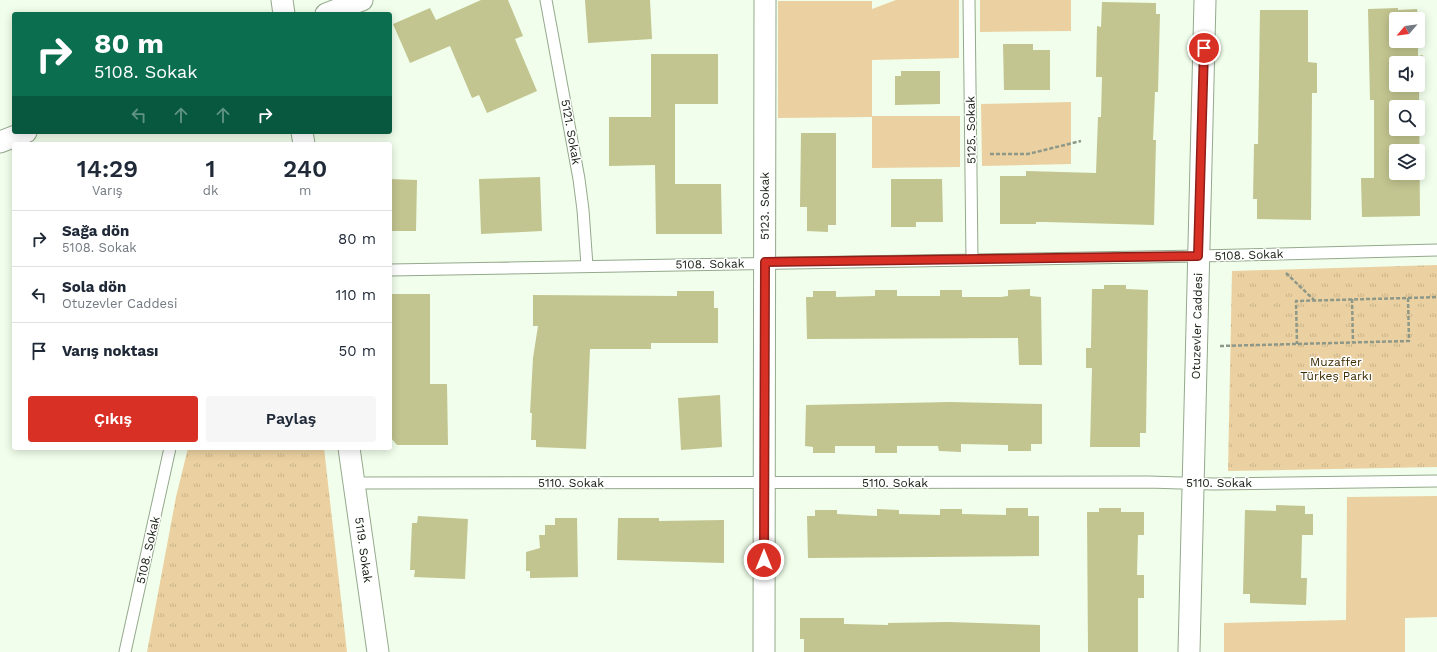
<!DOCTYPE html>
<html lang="tr">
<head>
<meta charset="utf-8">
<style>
  :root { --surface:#fff; --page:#f6f6f7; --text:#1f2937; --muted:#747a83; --line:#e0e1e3; --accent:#d93025 }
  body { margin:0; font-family:"Work Sans",sans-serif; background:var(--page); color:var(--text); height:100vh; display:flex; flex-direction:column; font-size:15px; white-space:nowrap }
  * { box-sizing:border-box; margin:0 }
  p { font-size:13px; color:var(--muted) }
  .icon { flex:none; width:22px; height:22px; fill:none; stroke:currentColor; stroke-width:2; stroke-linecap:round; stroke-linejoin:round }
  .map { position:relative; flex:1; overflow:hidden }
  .panel { position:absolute; left:12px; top:142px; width:380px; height:308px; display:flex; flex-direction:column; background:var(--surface); border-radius:4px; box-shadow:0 2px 10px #0003 }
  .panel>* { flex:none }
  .top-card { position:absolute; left:12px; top:12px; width:380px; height:122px; border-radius:4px; box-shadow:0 2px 10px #0003; background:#0b6e4f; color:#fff; overflow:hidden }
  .needle { width:26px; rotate:242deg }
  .controls { position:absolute; left:1389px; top:12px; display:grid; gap:8px }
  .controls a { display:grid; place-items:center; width:36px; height:36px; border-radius:4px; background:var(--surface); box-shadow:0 2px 10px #0003; font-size:20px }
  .pin { position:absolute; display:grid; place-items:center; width:34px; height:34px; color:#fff; margin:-17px; border:2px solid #fff; border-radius:50%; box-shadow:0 1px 4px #0007 }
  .me { position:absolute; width:44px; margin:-22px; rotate:0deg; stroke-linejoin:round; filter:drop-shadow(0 0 3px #0008) }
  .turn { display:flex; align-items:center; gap:14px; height:84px; padding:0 16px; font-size:18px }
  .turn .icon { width:52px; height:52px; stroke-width:2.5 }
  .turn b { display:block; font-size:28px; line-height:34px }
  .lanes { display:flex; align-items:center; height:38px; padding:0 16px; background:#0003; justify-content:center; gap:20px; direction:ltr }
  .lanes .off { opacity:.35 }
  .eta { display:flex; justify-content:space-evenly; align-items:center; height:68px; text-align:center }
  .eta b { font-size:24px; font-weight:600; line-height:28px }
  .primary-button { display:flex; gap:8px; margin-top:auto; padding:8px 16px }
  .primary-button a { flex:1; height:46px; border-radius:4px; background:var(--accent); color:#fff; font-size:16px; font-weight:600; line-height:46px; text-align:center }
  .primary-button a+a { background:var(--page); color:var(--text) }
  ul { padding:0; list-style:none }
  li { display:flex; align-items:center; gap:12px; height:56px; padding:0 16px; border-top:1px solid var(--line) }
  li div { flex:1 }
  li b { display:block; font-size:15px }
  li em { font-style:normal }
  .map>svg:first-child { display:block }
  .grass { fill:#ebd1a1 }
  .park { fill:url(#park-tufts) }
  .building { fill:#c2c58f; fill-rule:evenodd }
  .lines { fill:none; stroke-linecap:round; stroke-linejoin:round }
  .lane-casing { stroke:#94a98d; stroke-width:13 }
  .street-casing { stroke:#94a98d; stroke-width:23 }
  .path { stroke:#8d9889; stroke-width:2.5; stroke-dasharray:4 2; stroke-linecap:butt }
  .lane { stroke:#fff; stroke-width:11 }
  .street { stroke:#fff; stroke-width:21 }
  .route-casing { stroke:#8d1f18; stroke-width:10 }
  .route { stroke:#d93025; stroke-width:7 }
  .labels { text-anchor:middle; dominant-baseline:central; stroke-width:3; stroke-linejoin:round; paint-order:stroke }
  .street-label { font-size:12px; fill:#161e13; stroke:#fff }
  .park-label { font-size:12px; fill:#3e2c01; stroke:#fff }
</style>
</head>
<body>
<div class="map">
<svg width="1437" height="652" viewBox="0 0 1437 652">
  <defs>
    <pattern id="park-tufts" width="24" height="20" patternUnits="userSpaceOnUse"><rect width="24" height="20" fill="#ebd1a1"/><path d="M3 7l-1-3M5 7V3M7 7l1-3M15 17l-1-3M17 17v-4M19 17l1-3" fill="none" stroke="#c9b38a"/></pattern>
  </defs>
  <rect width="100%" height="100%" fill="#f0feeb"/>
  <path class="grass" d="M896 0H959V58L872 60V116H960V167L872 168V117L778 118V1H872V9Z
    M980 0H1071V31L980 32Z
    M1071 102V164L982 166 981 104Z
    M1437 496V617L1405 618V652H1224V623L1346 620 1347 497Z"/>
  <path class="park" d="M1437 265V467L1228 471 1232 271Z
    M188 448H324L347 652H147L176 497Z"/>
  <path class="building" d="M481 0H508L523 36 515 39 537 91 487 113 479 95 472 98 450 46 410 63 393 24 430 8 436 20Z
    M585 0H650L652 39 588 43Z
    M1102 2 1156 3V14H1160L1158 92H1155L1153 140H1156L1154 225 1046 222H1036V224H1000V176H1026V171L1096 173 1098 117H1101L1102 77H1096L1097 26 1101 27Z
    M1398 8V10L1417 9 1418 19H1396V41H1418V56L1423 55 1424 84H1419L1420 216 1362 217 1361 178H1374V100H1370L1368 9ZM1396 63H1418V85H1396ZM1396 107H1418V129H1396ZM1396 151H1418V173H1396Z
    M1260 10H1308V62L1317 63V93H1312L1311 220 1257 219V199H1253L1254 144H1258Z
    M1003 44H1033V50H1050V90H1004Z
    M651 54H718V104H675V184H721L722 234H656L655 165 609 166V117H651Z
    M901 71H940V104L895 105V76H901Z
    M801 133H836V225H828V232L807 231V207H800Z
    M540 177 542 231 481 234 479 179Z
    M390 179 417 180 416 231H390Z
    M891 179H942L943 222H916V227H891Z
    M1104 285H1126V289L1148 290 1146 433H1140V447H1090L1092 368H1086V348H1091L1092 289H1104Z
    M1030 289V296L1041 297 1042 365H1019L1018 338 807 339 806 297H813V291H836V297L875 296V290H897V296H940V290H962V297H1001L1008 296V290Z
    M677 291H714V308H718V343H651V349H590L586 449 536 447V440H531L532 413H530L533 358 538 326H533V295L677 296Z
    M390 294H430V384H447L448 445H397L391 438Z
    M720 395 722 447 681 450 678 398Z
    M950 402 1042 404V444H1031V451H1008V445L961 444V452L939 451 938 446H897V453H875V446H835V453H813V447L805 446 806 405Z
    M1276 505 1305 506V514H1313V535H1302L1301 578H1307L1306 605 1250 603V594H1243L1245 510 1276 511Z
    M1006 508H1028V516H1039V556L808 558 807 516H815V510H837V514L877 516V509L899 510V514L940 515V509H962V514L1006 515Z
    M1099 508H1121V512H1144V535H1138L1137 575H1144V598H1138V652H1088L1087 512H1099Z
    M418 516 468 519 465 579 414 577 415 570H410L412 523H417Z
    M555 518H577L578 577 530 578V571H526V552L540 548 539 535H545V525H555Z
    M618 518H659V521L724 520V563L617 560Z
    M800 618H844V624L888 625V623L949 622 1040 625V652H804V639H800Z"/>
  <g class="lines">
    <g class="lane-casing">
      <path id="lane" d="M546 0 579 179 583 210 587 266
        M969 0 972 260
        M390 270 1199 256 1437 250
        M353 483 1148 482 1213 484 1437 481
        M125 652 170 448"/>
    </g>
    <g class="street-casing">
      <g id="street">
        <path d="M282 0 284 14"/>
        <path d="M326 14 362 0"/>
        <path d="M302 132 304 144"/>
        <path d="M0 142 26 132"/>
        <path id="s1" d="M349 448 378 652"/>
        <path id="s2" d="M764 652 765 0"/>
        <path id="s3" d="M1189 652 1205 0"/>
      </g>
    </g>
    <path class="path" d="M990 154H1028L1081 141
      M1286 273 1314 300
      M1408 298 1437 297
      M1352 299 1353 343
      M1220 346 1409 341 1408 298 1296 301 1297 344"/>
    <use href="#lane" class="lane"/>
    <use href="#street" class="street"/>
  </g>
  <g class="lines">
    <g class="route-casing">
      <path id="route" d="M764 560 765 262 1198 256 1204 48"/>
    </g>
    <use href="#route" class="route"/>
  </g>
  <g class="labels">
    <g class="street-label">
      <text transform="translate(971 130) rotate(-91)">5125. Sokak</text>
      <text transform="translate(571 132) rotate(80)">5121. Sokak</text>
      <text stroke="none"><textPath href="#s2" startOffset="446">5123. Sokak</textPath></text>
      <text transform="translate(1249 255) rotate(-2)">5108. Sokak</text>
      <text transform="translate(710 264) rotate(-1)">5108. Sokak</text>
      <text stroke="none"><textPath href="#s3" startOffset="326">Otuzevler Caddesi</textPath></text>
      <text x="571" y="483">5110. Sokak</text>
      <text x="895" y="483">5110. Sokak</text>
      <text x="1219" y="483">5110. Sokak</text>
      <text transform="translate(148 550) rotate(-77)">5108. Sokak</text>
      <text stroke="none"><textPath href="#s1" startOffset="103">5119. Sokak</textPath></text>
    </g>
    <g class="park-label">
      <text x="1336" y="362">Muzaffer<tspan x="1336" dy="14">Türkeş Parkı</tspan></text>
    </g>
  </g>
</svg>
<div class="controls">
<a><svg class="needle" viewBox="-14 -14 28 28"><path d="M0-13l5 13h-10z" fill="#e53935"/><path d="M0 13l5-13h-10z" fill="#747a83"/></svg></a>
<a><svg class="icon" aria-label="sound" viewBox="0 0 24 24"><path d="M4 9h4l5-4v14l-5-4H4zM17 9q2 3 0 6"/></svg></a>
<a><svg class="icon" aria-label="search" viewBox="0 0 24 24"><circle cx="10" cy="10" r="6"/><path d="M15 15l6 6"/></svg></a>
<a><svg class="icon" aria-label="layers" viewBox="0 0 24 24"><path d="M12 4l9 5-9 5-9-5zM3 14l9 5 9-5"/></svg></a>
</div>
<div class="pin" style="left:1204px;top:48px;background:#d93025"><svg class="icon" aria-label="arrive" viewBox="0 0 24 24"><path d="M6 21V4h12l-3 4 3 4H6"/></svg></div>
<svg class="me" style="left:764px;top:560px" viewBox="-20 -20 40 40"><circle r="17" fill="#d93025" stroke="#fff" stroke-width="3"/><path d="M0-11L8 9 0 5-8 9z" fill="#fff"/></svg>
<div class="top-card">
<div class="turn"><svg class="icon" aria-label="right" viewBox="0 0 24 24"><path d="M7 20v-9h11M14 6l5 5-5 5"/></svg><div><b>80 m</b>5108. Sokak</div></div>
<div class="lanes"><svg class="icon off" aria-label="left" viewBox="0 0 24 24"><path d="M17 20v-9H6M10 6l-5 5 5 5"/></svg><svg class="icon off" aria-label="ahead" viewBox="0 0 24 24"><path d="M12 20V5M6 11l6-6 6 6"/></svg><svg class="icon off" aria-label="ahead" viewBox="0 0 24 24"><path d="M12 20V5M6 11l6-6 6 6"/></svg><svg class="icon" aria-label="right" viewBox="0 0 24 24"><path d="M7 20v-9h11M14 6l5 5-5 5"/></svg></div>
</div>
<section class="panel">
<div class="eta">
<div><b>14:29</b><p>Varış</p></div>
<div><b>1</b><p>dk</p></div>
<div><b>240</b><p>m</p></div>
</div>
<ul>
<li><svg class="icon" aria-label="right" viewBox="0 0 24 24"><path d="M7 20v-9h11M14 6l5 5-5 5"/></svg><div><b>Sağa dön</b><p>5108. Sokak</p></div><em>80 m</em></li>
<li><svg class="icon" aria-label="left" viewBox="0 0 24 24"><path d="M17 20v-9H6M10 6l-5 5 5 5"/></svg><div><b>Sola dön</b><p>Otuzevler Caddesi</p></div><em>110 m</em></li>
<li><svg class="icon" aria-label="arrive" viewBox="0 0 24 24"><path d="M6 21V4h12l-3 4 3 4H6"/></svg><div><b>Varış noktası</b></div><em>50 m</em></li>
</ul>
<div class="primary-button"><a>Çıkış</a><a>Paylaş</a></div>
</section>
</div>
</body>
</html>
